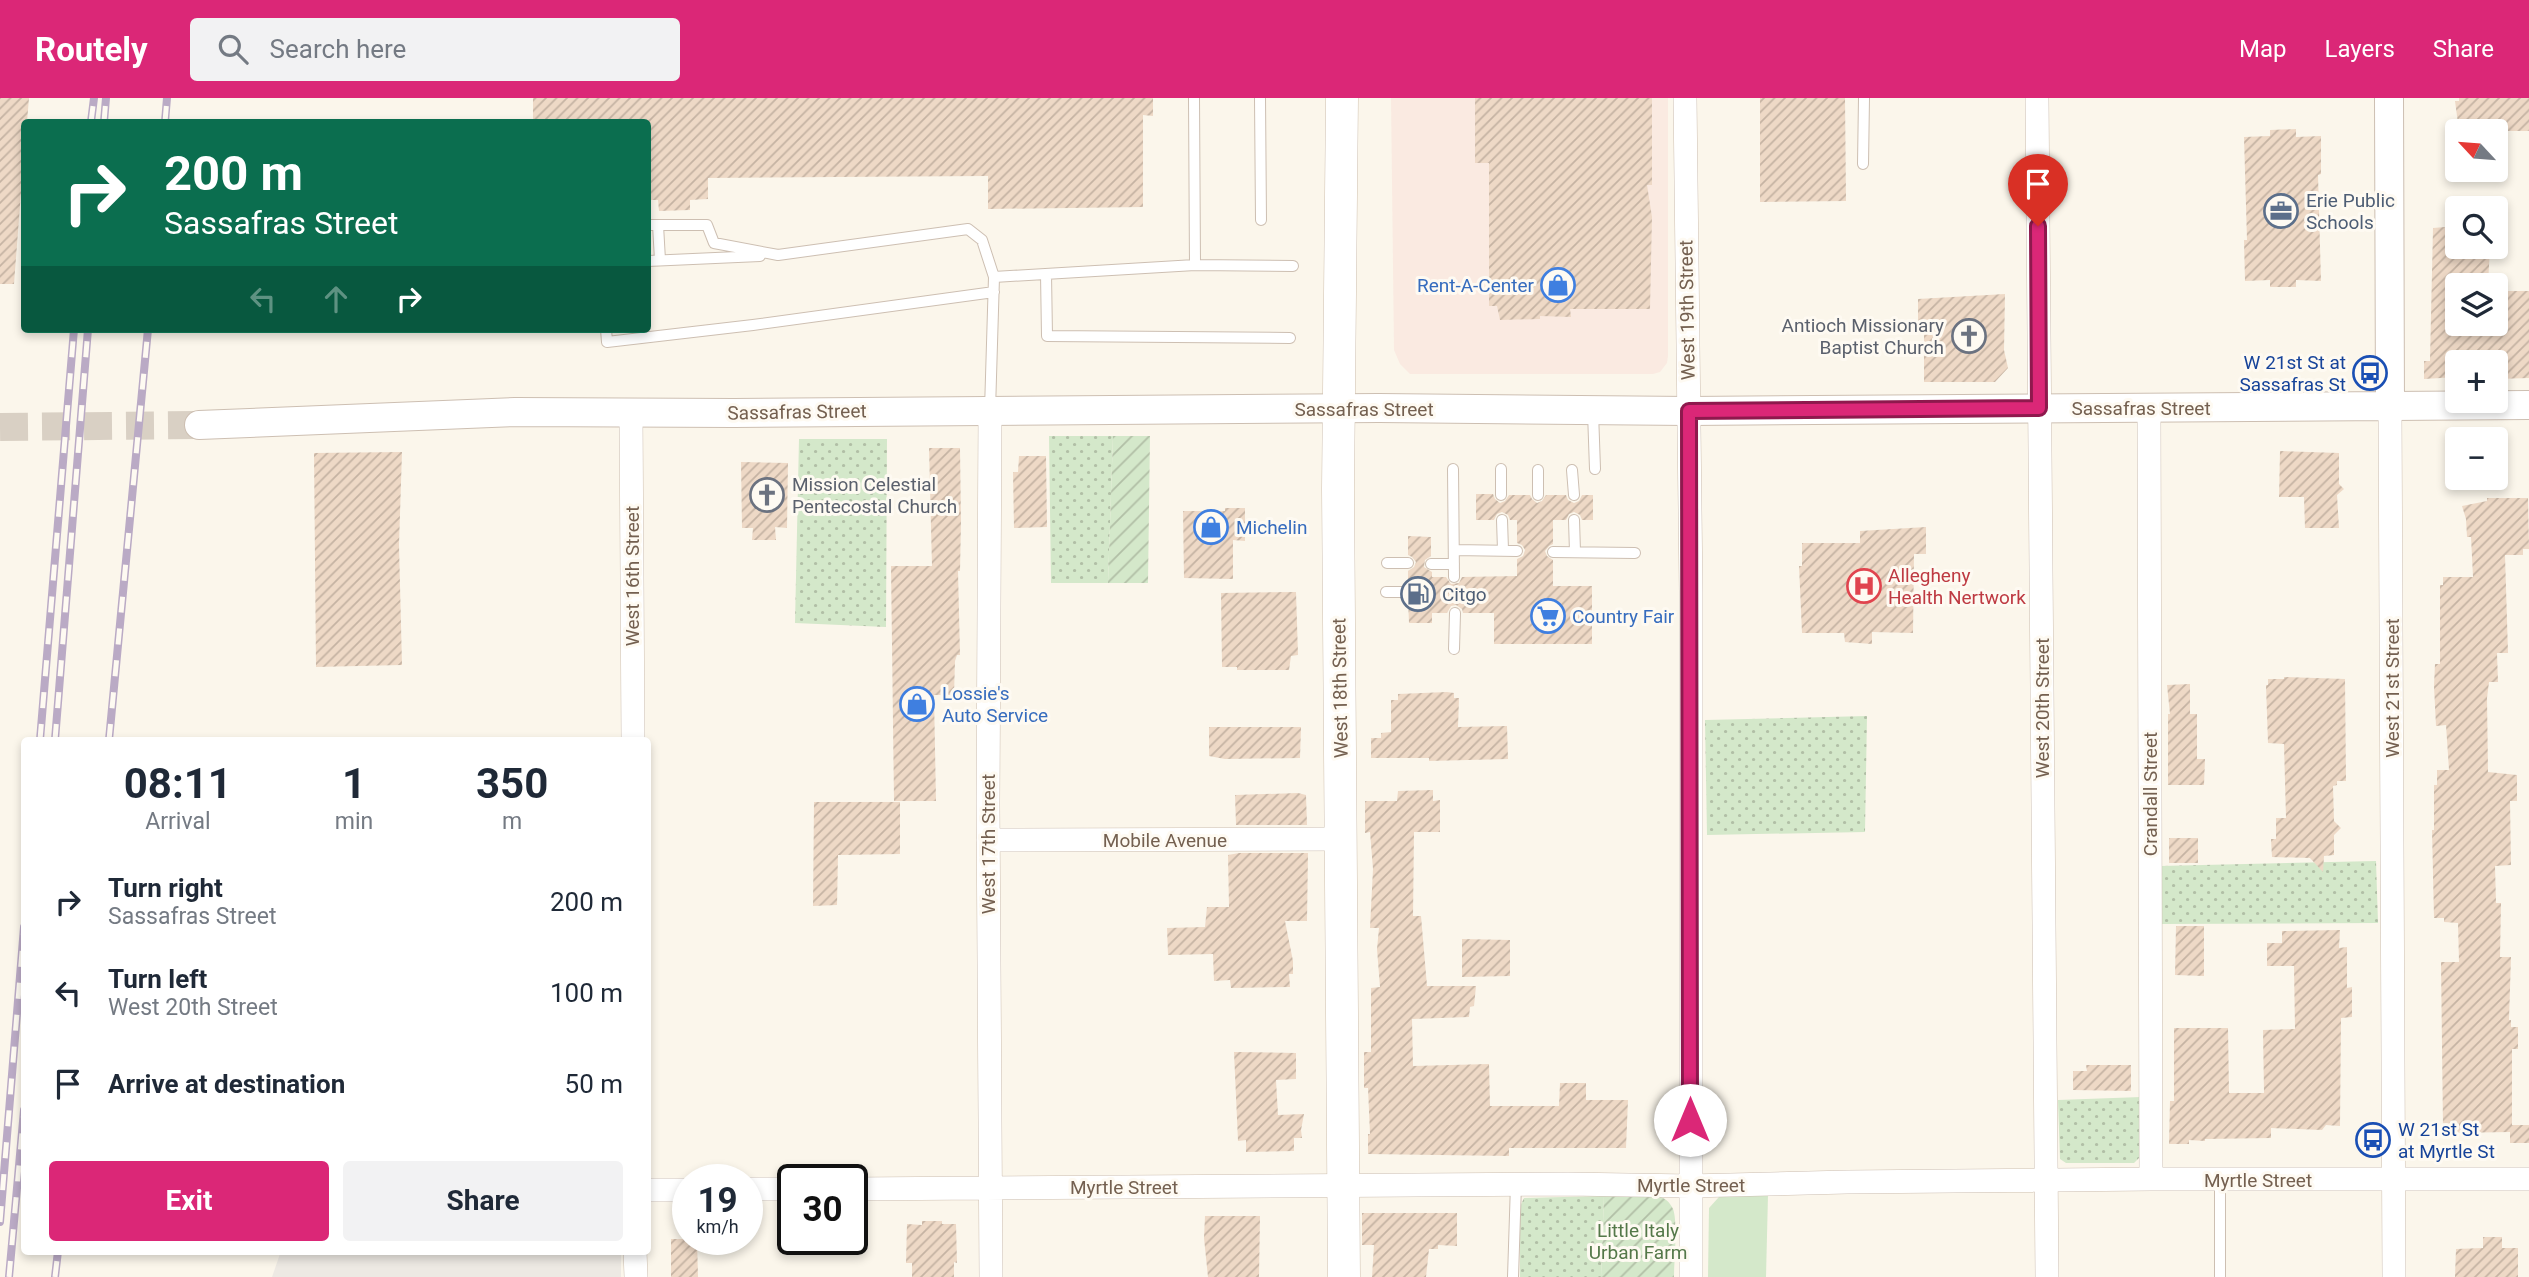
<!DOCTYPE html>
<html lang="en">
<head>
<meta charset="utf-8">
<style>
  :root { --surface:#fff; --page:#f2f2f3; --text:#1f2937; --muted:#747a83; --accent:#db2777 }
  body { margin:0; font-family:Roboto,sans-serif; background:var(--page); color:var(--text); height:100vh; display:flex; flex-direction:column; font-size:26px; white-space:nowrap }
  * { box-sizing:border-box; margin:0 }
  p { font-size:23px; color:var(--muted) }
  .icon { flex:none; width:38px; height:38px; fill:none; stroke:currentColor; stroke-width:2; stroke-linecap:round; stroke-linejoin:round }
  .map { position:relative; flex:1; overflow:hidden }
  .panel { position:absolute; left:21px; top:639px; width:630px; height:518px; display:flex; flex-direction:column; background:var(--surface); border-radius:7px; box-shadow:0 4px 10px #0003 }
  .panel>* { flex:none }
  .banner { position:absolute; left:21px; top:21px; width:630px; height:214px; border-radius:7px; box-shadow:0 4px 10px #0003; background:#0b6e4f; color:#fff; overflow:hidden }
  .needle { width:46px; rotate:296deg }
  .tools { position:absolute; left:2445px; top:21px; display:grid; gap:14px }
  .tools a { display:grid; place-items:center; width:63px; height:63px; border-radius:7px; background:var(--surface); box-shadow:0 4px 10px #0003; font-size:35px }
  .speed { position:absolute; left:672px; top:1066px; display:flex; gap:14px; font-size:35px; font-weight:700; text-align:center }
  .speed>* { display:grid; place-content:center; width:91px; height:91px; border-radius:50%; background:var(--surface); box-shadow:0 4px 10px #0003; line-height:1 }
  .speed small { font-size:18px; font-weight:400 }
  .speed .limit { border:4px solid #111; border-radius:10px; background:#fff; color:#111 }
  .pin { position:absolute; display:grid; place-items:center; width:60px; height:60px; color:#fff; margin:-72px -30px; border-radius:50% 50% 50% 0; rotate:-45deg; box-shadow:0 0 7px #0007 }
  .pin .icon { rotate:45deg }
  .me { position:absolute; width:77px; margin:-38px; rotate:0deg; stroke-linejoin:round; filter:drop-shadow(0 0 5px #0008) }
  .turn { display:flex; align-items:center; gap:24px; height:147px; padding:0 28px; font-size:32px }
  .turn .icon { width:91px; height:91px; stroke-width:2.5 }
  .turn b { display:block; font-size:49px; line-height:60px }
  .lanes { display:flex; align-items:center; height:66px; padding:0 28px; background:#0003; justify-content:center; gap:35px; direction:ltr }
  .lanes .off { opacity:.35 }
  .eta { display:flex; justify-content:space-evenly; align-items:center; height:119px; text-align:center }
  .eta b { font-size:42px; font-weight:700; line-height:49px }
  .cta { display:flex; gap:14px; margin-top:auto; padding:14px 28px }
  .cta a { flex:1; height:80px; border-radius:7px; background:var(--accent); color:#fff; font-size:28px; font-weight:700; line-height:80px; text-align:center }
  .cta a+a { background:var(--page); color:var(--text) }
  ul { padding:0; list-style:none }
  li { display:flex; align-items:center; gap:21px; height:91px; padding:0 28px }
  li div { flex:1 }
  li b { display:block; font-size:26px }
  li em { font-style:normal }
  header { display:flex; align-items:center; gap:42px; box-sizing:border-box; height:98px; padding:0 35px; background:var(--accent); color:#fff }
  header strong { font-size:33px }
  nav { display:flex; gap:38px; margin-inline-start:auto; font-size:24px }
  .search { width:490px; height:63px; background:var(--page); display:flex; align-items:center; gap:18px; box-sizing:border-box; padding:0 24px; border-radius:7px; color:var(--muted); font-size:26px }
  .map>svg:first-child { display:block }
  .commercial { fill:#faeae1 }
  .industrial { fill:#ede9e3 }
  .grass { fill:url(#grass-dots) }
  .park { fill:#d4e8ca }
  .garden { fill:url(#garden-furrows) }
  .building { fill:url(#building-hatch) }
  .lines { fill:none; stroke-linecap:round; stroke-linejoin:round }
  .tertiary-tunnel { stroke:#d9d0c4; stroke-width:28; stroke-dasharray:28 14; stroke-linecap:butt }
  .service-casing { stroke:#cdbfb2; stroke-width:12 }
  .minor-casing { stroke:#cdbfb2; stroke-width:24 }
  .tertiary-casing { stroke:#cdbfb2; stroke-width:30 }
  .secondary-casing { stroke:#cfc0b0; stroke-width:33 }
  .service { stroke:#fff; stroke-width:10 }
  .minor { stroke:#fff; stroke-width:23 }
  .tertiary { stroke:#fff; stroke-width:28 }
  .secondary { stroke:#fff; stroke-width:32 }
  .rail-casing { stroke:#baaac5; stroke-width:8 }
  .rail { stroke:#fefaf2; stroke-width:5; stroke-dasharray:16; stroke-linecap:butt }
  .route-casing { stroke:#8e194d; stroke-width:18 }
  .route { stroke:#db2777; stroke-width:12 }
  .labels { text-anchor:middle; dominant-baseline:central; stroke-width:6; stroke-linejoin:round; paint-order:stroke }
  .service-label { font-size:19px; fill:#4e5e75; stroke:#fefaf2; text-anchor:start }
  .shop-label { font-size:19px; fill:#366cbe; stroke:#fefaf2; text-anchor:start }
  .street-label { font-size:19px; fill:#746050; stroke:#fefaf2 }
  .worship-label { font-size:19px; fill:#5b616d; stroke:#fefaf2; text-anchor:end }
  .transit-label { font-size:19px; fill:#164399; stroke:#fefaf2; text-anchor:end }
  .health-label { font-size:19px; fill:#be3a42; stroke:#fefaf2; text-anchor:start }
  .park-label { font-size:19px; fill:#547849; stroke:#fefaf2 }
</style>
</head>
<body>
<header>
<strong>Routely</strong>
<div class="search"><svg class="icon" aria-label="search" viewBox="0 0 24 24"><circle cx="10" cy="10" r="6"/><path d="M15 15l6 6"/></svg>Search here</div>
<nav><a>Map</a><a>Layers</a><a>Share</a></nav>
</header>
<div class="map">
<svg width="2529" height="1179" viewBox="0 0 2529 1179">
  <defs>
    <pattern id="grass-dots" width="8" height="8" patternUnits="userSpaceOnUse" patternTransform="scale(1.75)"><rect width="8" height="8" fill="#d4e8ca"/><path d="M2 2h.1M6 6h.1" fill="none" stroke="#b1bfa6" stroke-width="1.8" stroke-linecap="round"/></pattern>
    <pattern id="garden-furrows" width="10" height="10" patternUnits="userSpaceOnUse" patternTransform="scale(1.75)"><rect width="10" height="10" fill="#d4e8ca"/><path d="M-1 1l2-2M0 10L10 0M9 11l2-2" fill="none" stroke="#b1bfa6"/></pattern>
    <pattern id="building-hatch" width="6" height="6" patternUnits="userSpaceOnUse" patternTransform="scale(1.75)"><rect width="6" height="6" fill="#eed9c6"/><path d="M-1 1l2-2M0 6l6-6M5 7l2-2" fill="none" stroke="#c5b3a3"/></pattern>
  </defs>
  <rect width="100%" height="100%" fill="#fbf6eb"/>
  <path class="commercial" d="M1391 0H1668V258L1667 265 1660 274 1653 276H1410L1400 266 1394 252Z"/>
  <path class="industrial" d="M281 1153H621V1179H272Z"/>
  <path class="grass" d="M1049 338H1113L1108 485H1051Z
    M799 341H887L886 529 795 525Z
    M1867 618 1865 734 1707 737 1705 622Z
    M2376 763 2378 825 2160 826V768Z
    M2141 999 2142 1057 2134 1065H2066L2060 1061 2058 1002Z
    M1604 1098 1601 1179H1520V1109L1524 1100Z"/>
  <path class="park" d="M1768 1097 1766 1179H1708L1709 1110 1719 1099Z"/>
  <path class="garden" d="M1113 338H1150L1148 485H1108Z
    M1604 1098H1657C1664 1099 1670 1104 1673 1111 1678 1124 1674 1163 1674 1179H1601Z"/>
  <path class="building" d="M0 0H29L27 24H24V55L14 186H0Z
    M533 0H1153V18L1143 17V109L988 111V78L708 80V101L690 102V112L659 113 658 102H648V24H533Z
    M1475 0H1652V87H1647L1652 119 1650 211H1570L1571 219 1540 218V221L1500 222 1497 208H1489V65H1475Z
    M1760 0H1845L1846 103 1760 104Z
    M2459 0H2529V33H2459L2455 3H2459Z
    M2296 31V39L2321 38V76L2318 77 2321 183 2296 182V189H2270V182L2245 183 2244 142H2247L2244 39 2270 38V32Z
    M2457 128V149H2490L2488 187H2457V226H2496V193H2529V280L2497 281 2496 264H2457V279L2424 281V263H2430L2433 130Z
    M2005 196 2004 252 2008 270 1995 284H1924V226L1918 227V201Z
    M929 350H960L961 423 960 473H958L960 557H957L955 563 954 597H934L936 703H894L891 468H932Z
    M2280 353 2339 355V386L2344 391 2337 397 2339 430H2305L2304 399H2279Z
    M402 354 399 447 402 567 316 569 314 355Z
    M1019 358H1046L1047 429 1014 430 1013 374H1018Z
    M741 364 788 365 787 430 775 429 776 442H752L753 430H742Z
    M1476 396H1493L1495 401 1500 405 1505 403 1509 397H1530L1532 401 1537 405 1542 403 1546 397H1566L1568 402 1574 405 1579 403 1582 397H1593V422H1582L1580 417 1574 414 1569 416 1566 422H1553V446L1549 448 1545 453 1547 458 1553 462V488H1592V546H1494V515H1463L1462 511 1456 507 1451 508 1447 515H1432V525H1409L1408 502 1414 498 1416 493 1412 488 1408 486V473L1414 469 1416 464 1412 459 1408 457V438L1431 439V458L1425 462 1424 469 1432 474V479H1446L1451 486 1459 485 1462 479 1517 478V461L1523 458 1525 452 1522 447 1517 445V422H1510L1508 417 1502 414 1497 416 1494 422H1476Z
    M2487 400H2528L2529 451H2523V457H2505L2508 555H2497L2498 584H2489L2487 600 2488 674 2517 677V703H2510L2511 767 2495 768 2496 805H2501L2500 859H2511L2509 922H2511V929H2518V951H2512V1027H2529V1045H2510V1034L2451 1035V1030H2443L2441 864H2459L2458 825 2444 824V820H2434L2432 732H2434V687H2437V672H2449L2446 627 2436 628 2434 588 2435 566H2440V487H2443V479H2473L2471 439H2467L2466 421 2462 408 2487 403Z
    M1225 410H1245V443L1233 442V481L1184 480 1183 413H1225Z
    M1926 429V456H1914L1913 535 1872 534V546L1845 544 1844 535H1802L1799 468H1802V445H1860V433Z
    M1296 494 1298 557 1291 558 1289 572H1237V569H1222L1221 495Z
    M2284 579 2345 581 2346 683H2337V687L2333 688 2334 723 2341 730 2334 737V757L2324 758 2323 774 2310 760 2272 759 2271 741H2276V720H2286L2284 646 2268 645 2266 587H2268V581H2284Z
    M2190 586V616H2197V661H2205L2204 687H2168V616H2170L2167 587Z
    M1447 594 1454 595V600H1459L1458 629 1507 628 1508 661 1429 663V660H1371V640H1381V635L1391 634V602H1398V596Z
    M1209 629H1301L1300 660 1225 661 1209 658Z
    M1433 692V703L1440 702V734H1414L1413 818H1421L1427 888H1476L1474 908 1470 909 1469 919 1412 921 1413 968 1489 966 1490 1008H1559L1560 985H1586V1002H1628L1626 1050H1509V1058L1368 1056V1036H1370L1368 990H1364V954H1371V890L1380 889 1377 851 1379 830H1370L1373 771 1370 734 1365 735V703H1397L1398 693Z
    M1298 695 1306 697 1307 727H1236L1235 697Z
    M814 704H900V756L838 757 837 807 813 808Z
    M2169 740H2198V765H2169Z
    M1239 755H1308L1307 823H1285L1293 863V876H1289L1290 889 1231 890 1230 882 1214 883 1213 856 1168 857 1167 830 1205 829 1207 809H1229L1228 757Z
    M2176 828H2204V878L2175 877Z
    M2340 832 2339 850 2347 849V890L2352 889V919L2341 920 2340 1028 2326 1027 2322 1032 2271 1030V1040L2205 1041V1043L2189 1042V1046H2169L2170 1003H2174V930H2228L2229 995H2264L2263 932 2295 931 2294 868H2267V845H2282V833Z
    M1462 841 1510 842V878L1462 879Z
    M1234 954 1296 955V981L1276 982 1278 1017 1304 1016 1301 1032 1302 1040H1294V1053L1246 1054V1042L1238 1043Z
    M2086 967H2131V993L2073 992V973H2087Z
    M1362 1115H1457V1148L1438 1147V1151H1429L1426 1179H1372L1374 1147H1362Z
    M1205 1118H1260L1259 1179H1208L1204 1140Z
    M922 1123H942V1126H956L957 1165 954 1164V1179H912V1165H906L907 1126 922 1127Z
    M2483 1139H2502V1150H2518V1179H2455L2456 1151 2483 1150Z
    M671 1141H697L698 1179H671Z"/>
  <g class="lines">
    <path class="tertiary-tunnel" d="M0 329 199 327"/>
    <g class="service-casing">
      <path id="service" d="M1260 0 1261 122
        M1863 66 1864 0
        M648 127H707L714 145 778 157 968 131 982 142 994 179
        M658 127 660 162
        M648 163 760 158
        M1195 167 1293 168
        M1046 176 1047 238 1290 240
        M606 231 607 244 753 227 994 194
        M990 312 994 179 1195 167 1194 0
        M1593 314 1595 371
        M1453 371 1454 479
        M1501 371V397
        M1538 372V397
        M1572 372 1574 397
        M1502 422 1503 452
        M1574 422 1575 454
        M1454 452 1517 453
        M1553 454 1635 455
        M1387 465H1408
        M1431 466H1454
        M1386 494H1408
        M1454 551 1455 515
        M2220 1082V1179
        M1513 1179 1516 1086"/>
    </g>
    <g class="minor-casing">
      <path id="minor" d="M1685 0 1691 493V1179
        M2037 0 2047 1179
        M2390 309 2394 1179
        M2149 310 2151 1081
        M631 314 633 642
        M990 314 988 706 991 1179
        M988 742 1342 741
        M747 1091H793
        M852 1091 1568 1086 1690 1088 1847 1084 2151 1081H2529
        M648 1092H688
        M635 1153 636 1179"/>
    </g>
    <g class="tertiary-casing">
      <path id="tertiary" d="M2389 0 2390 309
        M199 327 515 314 734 315 1379 310 1689 313 2529 307"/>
    </g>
    <g class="secondary-casing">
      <path id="secondary" d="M1342 0 1338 391 1344 1179"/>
    </g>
    <use href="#service" class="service"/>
    <use href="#minor" class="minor"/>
    <use href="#tertiary" class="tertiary"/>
    <use href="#secondary" class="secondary"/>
    <g class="rail-casing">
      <path id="rail" d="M91 24 94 0
        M104 24 106 0
        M165 24 167 0
        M40 642 74 231
        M55 642 88 231
        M109 642 148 231
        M0 1124 24 829
        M9 1179 24 1012
        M55 1179 58 1153"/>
    </g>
    <use href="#rail" class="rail"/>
  </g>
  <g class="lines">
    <g class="route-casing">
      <path id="route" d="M1690 1022 1689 313 2039 310 2038 128"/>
    </g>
    <use href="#route" class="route"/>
  </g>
  <defs>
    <g id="office-ring" transform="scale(1.75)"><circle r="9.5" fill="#fefaf2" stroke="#5c6f8a" stroke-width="1.5"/><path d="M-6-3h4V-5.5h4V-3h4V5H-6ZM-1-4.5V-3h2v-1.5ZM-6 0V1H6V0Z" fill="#5c6f8a"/></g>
    <g id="shop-ring" transform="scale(1.75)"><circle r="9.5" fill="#fefaf2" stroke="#3f7fe0" stroke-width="1.5"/><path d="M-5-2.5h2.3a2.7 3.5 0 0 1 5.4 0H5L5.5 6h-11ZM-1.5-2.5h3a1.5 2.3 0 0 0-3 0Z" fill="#3f7fe0"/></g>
    <g id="church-ring" transform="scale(1.75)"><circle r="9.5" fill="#fefaf2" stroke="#6b7280" stroke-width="1.5"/><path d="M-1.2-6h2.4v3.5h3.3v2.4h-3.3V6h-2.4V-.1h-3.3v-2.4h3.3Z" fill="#6b7280"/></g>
    <g id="bus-ring" transform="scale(1.75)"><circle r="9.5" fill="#fefaf2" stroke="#1a4fb4" stroke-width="1.5"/><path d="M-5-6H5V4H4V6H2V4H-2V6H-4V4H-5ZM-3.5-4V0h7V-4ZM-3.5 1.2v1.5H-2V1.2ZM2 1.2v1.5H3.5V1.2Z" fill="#1a4fb4"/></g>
    <g id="hospital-ring" transform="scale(1.75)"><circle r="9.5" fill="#fefaf2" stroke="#e0444e" stroke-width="1.5"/><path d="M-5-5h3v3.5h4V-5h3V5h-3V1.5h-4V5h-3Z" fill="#e0444e"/></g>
    <g id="fuel-ring" transform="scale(1.75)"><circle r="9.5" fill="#fefaf2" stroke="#5c6f8a" stroke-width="1.5"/><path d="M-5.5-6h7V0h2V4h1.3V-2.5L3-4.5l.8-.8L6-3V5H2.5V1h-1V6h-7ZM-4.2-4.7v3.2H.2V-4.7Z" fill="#5c6f8a"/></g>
    <g id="supermarket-ring" transform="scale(1.75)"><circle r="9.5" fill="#fefaf2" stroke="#3f7fe0" stroke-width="1.5"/><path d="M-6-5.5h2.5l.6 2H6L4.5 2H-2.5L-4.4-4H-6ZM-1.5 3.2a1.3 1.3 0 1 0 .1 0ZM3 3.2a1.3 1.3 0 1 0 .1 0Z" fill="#3f7fe0"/></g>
  </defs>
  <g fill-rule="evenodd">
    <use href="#office-ring" x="2281" y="113"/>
    <use href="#shop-ring" x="1558" y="187"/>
    <use href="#church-ring" x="1969" y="238"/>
    <use href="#bus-ring" x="2370" y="275"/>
    <use href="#church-ring" x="767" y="397"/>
    <use href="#shop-ring" x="1211" y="429"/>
    <use href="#hospital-ring" x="1864" y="488"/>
    <use href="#fuel-ring" x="1418" y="496"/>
    <use href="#supermarket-ring" x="1548" y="518"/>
    <use href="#shop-ring" x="917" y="606"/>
    <use href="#bus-ring" x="2373" y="1042"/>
  </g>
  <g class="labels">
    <g class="service-label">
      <text x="2306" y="102">Erie Public<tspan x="2306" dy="22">Schools</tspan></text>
      <text x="1442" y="496">Citgo</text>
    </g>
    <g class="shop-label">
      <text x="1534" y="187" text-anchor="end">Rent-A-Center</text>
      <text x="1236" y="429">Michelin</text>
      <text x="1572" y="518">Country Fair</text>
      <text x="942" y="595">Lossie's<tspan x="942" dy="22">Auto Service</tspan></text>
    </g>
    <g class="street-label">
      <text transform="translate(1687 212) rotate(-91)">West 19th Street</text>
      <text x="2141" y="310">Sassafras Street</text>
      <text x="1364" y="311">Sassafras Street</text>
      <text transform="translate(797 314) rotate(-1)">Sassafras Street</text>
      <text transform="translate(632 478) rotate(-90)">West 16th Street</text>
      <text transform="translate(1340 590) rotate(-91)">West 18th Street</text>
      <text transform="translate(2392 590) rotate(-90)">West 21st Street</text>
      <text transform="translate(2042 610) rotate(-90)">West 20th Street</text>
      <text transform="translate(2150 696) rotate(-90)">Crandall Street</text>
      <text x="1165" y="742">Mobile Avenue</text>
      <text transform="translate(988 746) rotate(-90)">West 17th Street</text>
      <text x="2258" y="1082">Myrtle Street</text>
      <text x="1691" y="1087">Myrtle Street</text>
      <text x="1124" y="1089">Myrtle Street</text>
    </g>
    <g class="worship-label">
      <text x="1944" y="227">Antioch Missionary<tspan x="1944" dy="22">Baptist Church</tspan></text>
      <text x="792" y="386" text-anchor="start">Mission Celestial<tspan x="792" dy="22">Pentecostal Church</tspan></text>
    </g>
    <g class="transit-label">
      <text x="2346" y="264">W 21st St at<tspan x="2346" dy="22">Sassafras St</tspan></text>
      <text x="2398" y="1031" text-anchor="start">W 21st St<tspan x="2398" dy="22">at Myrtle St</tspan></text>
    </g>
    <g class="health-label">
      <text x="1888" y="477">Allegheny<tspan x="1888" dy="22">Health Nertwork</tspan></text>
    </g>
    <g class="park-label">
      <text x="1638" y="1132">Little Italy<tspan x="1638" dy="22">Urban Farm</tspan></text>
    </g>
  </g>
</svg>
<div class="tools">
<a><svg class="needle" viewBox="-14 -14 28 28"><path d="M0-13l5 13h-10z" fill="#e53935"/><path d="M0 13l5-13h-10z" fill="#747a83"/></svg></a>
<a><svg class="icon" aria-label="search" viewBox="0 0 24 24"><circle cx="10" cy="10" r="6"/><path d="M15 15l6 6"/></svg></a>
<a><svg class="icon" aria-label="layers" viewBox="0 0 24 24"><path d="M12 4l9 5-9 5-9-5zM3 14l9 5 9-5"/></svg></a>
<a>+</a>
<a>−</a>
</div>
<div class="speed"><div>19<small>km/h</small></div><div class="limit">30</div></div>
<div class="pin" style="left:2038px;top:128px;background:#d93025"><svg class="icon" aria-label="arrive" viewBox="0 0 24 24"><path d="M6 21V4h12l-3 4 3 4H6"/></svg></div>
<svg class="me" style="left:1690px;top:1022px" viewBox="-20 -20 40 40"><circle r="19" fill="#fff"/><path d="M0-13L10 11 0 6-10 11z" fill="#db2777"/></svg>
<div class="banner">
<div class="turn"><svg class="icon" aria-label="right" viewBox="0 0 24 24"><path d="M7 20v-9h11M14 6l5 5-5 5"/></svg><div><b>200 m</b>Sassafras Street</div></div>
<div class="lanes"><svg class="icon off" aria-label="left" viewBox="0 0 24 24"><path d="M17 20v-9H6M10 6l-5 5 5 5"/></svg><svg class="icon off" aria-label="ahead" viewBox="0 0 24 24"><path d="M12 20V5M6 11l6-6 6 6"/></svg><svg class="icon" aria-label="right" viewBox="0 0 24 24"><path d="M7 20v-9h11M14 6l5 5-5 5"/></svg></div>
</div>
<section class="panel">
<div class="eta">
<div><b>08:11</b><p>Arrival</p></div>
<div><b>1</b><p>min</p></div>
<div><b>350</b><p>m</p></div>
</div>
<ul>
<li><svg class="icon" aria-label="right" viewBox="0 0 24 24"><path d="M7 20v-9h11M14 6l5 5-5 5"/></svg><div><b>Turn right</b><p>Sassafras Street</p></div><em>200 m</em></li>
<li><svg class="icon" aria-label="left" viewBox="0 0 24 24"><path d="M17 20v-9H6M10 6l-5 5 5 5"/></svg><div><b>Turn left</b><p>West 20th Street</p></div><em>100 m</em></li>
<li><svg class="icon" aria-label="arrive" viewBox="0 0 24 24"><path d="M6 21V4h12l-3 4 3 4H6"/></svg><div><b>Arrive at destination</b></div><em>50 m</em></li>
</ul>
<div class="cta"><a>Exit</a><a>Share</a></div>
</section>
</div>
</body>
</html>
